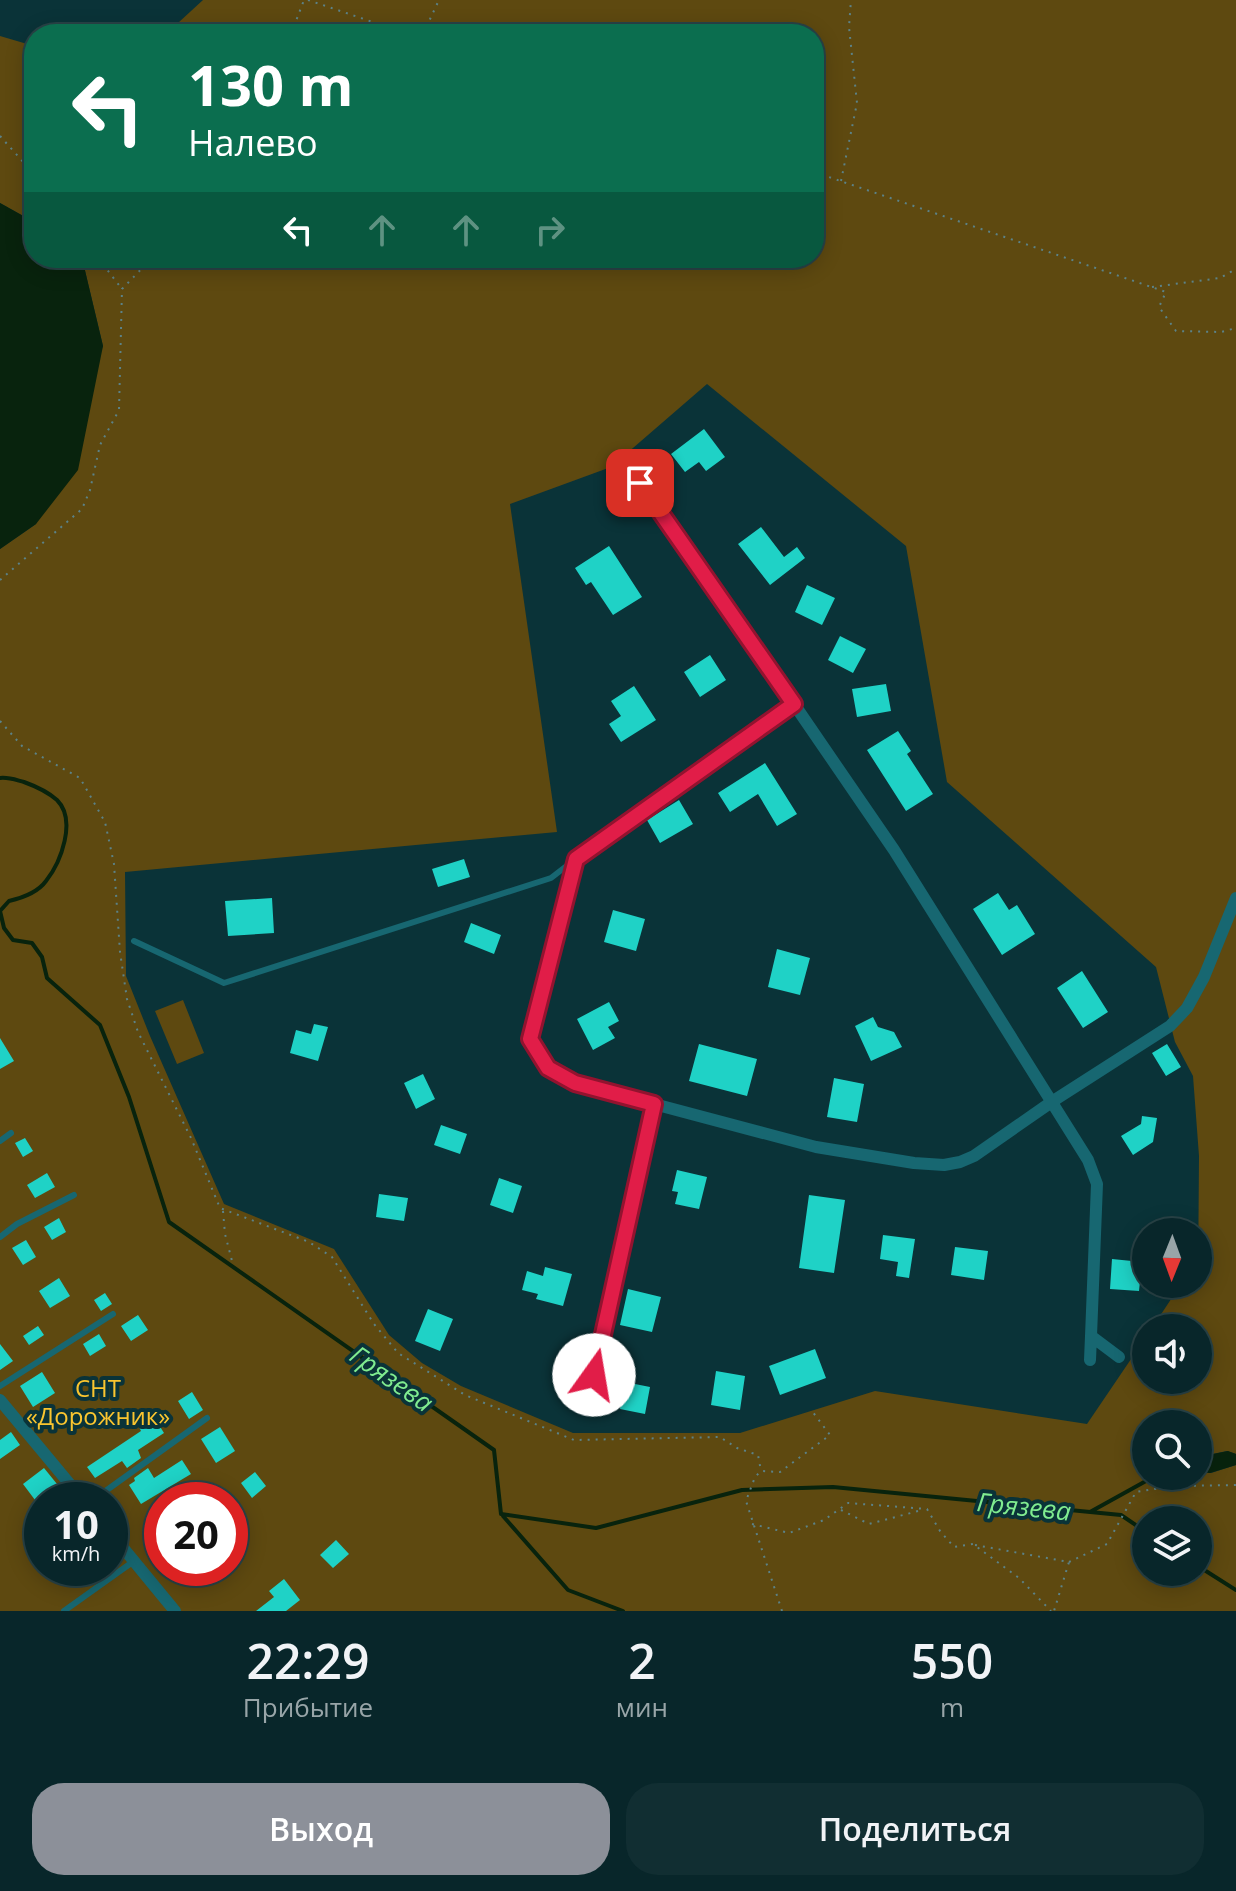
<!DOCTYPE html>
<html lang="ru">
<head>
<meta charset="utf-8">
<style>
  :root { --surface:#08262a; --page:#112e32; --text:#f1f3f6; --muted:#98a5a8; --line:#294347; --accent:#8c9099 }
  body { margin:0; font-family:"Open Sans",sans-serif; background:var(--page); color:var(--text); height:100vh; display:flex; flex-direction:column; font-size:30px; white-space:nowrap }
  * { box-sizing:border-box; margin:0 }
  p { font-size:26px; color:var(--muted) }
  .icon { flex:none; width:44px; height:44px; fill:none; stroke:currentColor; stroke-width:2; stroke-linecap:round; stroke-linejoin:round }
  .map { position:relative; height:1611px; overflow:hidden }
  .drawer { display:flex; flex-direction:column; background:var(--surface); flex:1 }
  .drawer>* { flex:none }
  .hud { position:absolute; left:24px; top:24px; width:800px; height:244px; border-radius:32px; box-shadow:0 4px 20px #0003,0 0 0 2px var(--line); background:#0b6e4f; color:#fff; overflow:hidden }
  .needle { width:52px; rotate:181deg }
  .controls { position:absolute; left:1132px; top:1218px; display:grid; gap:16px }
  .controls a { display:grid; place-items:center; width:80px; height:80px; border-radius:50%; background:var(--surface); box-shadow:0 4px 20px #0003,0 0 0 2px var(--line); font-size:40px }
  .speed { position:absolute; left:24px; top:1482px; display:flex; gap:16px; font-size:40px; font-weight:700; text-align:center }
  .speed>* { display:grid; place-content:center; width:104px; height:104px; border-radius:50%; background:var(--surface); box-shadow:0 4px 20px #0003,0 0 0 2px var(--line); line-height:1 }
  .speed small { font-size:20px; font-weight:400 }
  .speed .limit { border:12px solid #d22; background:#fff; color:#111 }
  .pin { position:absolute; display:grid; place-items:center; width:68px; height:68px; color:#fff; margin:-34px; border-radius:16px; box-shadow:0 4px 12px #0006 }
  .me { position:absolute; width:88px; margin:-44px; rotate:13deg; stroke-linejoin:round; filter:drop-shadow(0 0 6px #0008) }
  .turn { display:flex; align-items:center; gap:28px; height:168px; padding:0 32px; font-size:36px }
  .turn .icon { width:104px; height:104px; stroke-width:2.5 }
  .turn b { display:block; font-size:56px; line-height:68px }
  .lanes { display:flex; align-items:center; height:76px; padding:0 32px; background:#0003; justify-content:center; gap:40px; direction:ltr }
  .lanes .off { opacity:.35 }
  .eta { display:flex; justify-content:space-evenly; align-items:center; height:136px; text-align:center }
  .eta b { font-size:48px; font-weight:600; line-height:56px }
  .cta { display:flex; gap:16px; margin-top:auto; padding:16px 32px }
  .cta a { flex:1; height:92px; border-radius:32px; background:var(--accent); color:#fff; font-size:32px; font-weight:600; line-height:92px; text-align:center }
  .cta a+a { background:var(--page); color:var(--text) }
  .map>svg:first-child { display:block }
  .green { fill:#5e4910; fill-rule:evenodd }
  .water { fill:#08230d }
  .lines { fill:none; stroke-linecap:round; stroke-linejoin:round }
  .stream { stroke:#08230d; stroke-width:4 }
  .building { fill:#1fd2c6 }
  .path { stroke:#5c8287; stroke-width:2; stroke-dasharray:2 6; stroke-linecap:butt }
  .lane { stroke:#176771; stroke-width:6 }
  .street { stroke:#176771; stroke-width:12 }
  .route-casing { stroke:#92132f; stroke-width:20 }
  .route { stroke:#e11d48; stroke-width:14 }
  .labels { text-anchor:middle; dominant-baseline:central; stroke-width:8; stroke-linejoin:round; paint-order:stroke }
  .park-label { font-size:24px; fill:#fac52f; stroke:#0a3338 }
  .water-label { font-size:26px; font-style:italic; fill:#80ec90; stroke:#0a3338 }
</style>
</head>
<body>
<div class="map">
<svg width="1236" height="1611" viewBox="0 0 1236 1611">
  <rect width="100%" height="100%" fill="#0a3338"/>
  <path class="green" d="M203 0H1236V1454L1227 1451 1198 1457V1424H1146V1476H1198V1472L1211 1473 1236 1465V1611H0V549L36 524 103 346 82 258H814V34H166ZM707 384 906 546 947 782 1156 967 1175 1042 1193 1076 1199 1156 1198 1284H1181L1152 1328H1198V1380H1146V1337L1087 1424 875 1391 740 1433H573L461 1386 422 1363 389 1335 334 1249 224 1204 150 1036 126 976 125 872 557 832 510 504 611 467ZM42 1500H110V1568H42ZM162 1500H230V1568H162ZM1146 1520H1198V1572H1146Z
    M0 36 34 46V222L0 203Z
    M183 1000 204 1053 177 1064 155 1011Z"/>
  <path class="water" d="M0 203 34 222V258H82L103 346 78 470 36 524 0 549Z
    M1228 1451 1236 1454V1465L1210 1473 1198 1472V1457Z"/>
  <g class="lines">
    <path class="stream" d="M0 778C9 777 16 780 24 782 35 786 48 792 57 800 77 820 61 862 46 881 38 892 22 898 9 901L0 911 4 928 13 940 32 943 42 957 47 978 100 1025 129 1097 169 1222 494 1450 501 1514 596 1528 742 1490 833 1487 1121 1515 1146 1532
      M1090 1512 1155 1476
      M503 1516 568 1590 623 1611
      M1198 1566 1236 1590"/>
  </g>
  <path class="building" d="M704 429 725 457 706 471 699 462 685 472 671 454Z
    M761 527 784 557 797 547 805 558 770 585 738 544Z
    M609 546 642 597 613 615 591 582 586 585 575 568Z
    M807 585 835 598 822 625 795 612Z
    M840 636 866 649 853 673 828 660Z
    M710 655 726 680 700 697 684 672Z
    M886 684 891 711 857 717 852 689Z
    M634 686 656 720 621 742 609 724 621 716 611 701Z
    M898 731 911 751 907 754 933 794 906 811 867 750Z
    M765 763 797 814 777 826 758 794 730 812 718 793Z
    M679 800 693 824 660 843 647 820Z
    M464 859 470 877 438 887 432 869Z
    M998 893 1009 910 1017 905 1035 934 1002 955 973 909Z
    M272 898 274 933 228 936 225 901Z
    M613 910 645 919 636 951 604 942Z
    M471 923 501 935 494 954 464 942Z
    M777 949 810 958 800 995 768 987Z
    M1082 971 1108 1012 1083 1028 1057 988Z
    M609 1002 619 1021 608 1027 615 1038 593 1050 577 1019Z
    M873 1017 878 1027 894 1032 902 1047 871 1061 855 1026Z
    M314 1024 328 1027 318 1061 290 1053 296 1030 311 1034Z
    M0 1038 14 1061 0 1069Z
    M699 1044 757 1059 747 1096 689 1081Z
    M1167 1044 1181 1067 1166 1076 1152 1053Z
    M423 1074 435 1099 416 1109 404 1083Z
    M834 1078 864 1084 857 1122 827 1117Z
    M1142 1116 1157 1118 1153 1142 1133 1155 1121 1136 1141 1124Z
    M441 1125 467 1134 460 1154 434 1145Z
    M25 1138 33 1151 23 1157 15 1143Z
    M677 1170 707 1177 699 1209 675 1204 678 1192 672 1191Z
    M47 1173 55 1187 35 1198 27 1185Z
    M499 1178 522 1186 513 1213 490 1205Z
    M379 1194 408 1198 404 1221 376 1217Z
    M809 1195 845 1200 834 1273 799 1268Z
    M59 1218 66 1232 52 1240 44 1227Z
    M883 1235 915 1239 909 1278 896 1276 898 1262 880 1259Z
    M26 1240 36 1257 23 1265 12 1248Z
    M955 1247 988 1251 984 1280 951 1275Z
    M1112 1259 1142 1262 1139 1291 1110 1289Z
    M545 1267 572 1274 563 1306 536 1299 538 1294 522 1290 527 1271 543 1276Z
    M59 1278 70 1296 50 1308 39 1291Z
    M628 1289 661 1297 652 1332 620 1325Z
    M105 1293 112 1304 101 1311 94 1300Z
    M428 1309 453 1319 440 1351 415 1341Z
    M138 1315 148 1330 131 1341 121 1326Z
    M38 1326 44 1335 29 1345 23 1336Z
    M99 1334 106 1346 90 1356 83 1344Z
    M0 1344 13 1361 0 1370Z
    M815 1349 826 1378 780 1395 769 1366Z
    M716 1371 745 1376 740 1410 711 1405Z
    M42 1372 55 1393 33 1407 20 1386Z
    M625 1382 650 1387 645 1414 620 1409Z
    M192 1392 203 1410 189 1419 178 1401Z
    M154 1417 164 1433 138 1450 141 1458 127 1468 122 1461 95 1478 87 1467 141 1431 139 1427Z
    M220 1427 235 1451 216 1463 201 1439Z
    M11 1432 20 1445 0 1459V1440Z
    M182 1460 191 1474 141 1504 129 1485 135 1481 134 1478 148 1468 154 1478Z
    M44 1468 57 1484 35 1500 23 1484Z
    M255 1472 266 1486 252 1498 241 1483Z
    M336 1540 349 1554 333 1568 320 1555Z
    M284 1579 300 1600 286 1611H256L274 1597 269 1591Z"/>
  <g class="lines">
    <path class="path" d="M308 0 408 34
      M291 34 304 0
      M423 34 439 0
      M0 136 33 173
      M814 172 1166 292 1159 307 1176 331 1221 332 1236 328
      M841 181 857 103 849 27 851 0
      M98 258 122 289
      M1152 287 1220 278 1236 269
      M0 580 82 509 90 490 100 445 119 410 122 289 152 258
      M0 721 22 746 80 778 105 822 114 864 120 952 127 999 138 1032 191 1138 220 1208 309 1242 332 1257 374 1324 398 1353 465 1395 574 1440 720 1437 737 1448 758 1455 761 1471
      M223 1211 225 1234 232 1261
      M841 1510 869 1524 922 1510
      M752 1524 789 1533 824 1520 848 1503 927 1509 940 1531 954 1547 973 1544 1019 1578 1051 1611
      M975 1545 1069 1562 1054 1611
      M1069 1562 1107 1544 1136 1492 1172 1486 1236 1485
      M782 1611 746 1501 755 1477 761 1471 780 1472 830 1435 812 1411"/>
    <path class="lane" d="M134 941 224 983 551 878 573 861
      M0 1141 11 1133
      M0 1237 17 1224 74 1195
      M0 1386 113 1314
      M587 1405 654 1104
      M93 1500 207 1418
      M64 1611 134 1561"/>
    <path class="street" d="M622 458 794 704 576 859 530 1039 548 1068 575 1083 816 1147 914 1163 944 1165 960 1162 974 1156 1053 1101 1170 1026 1187 1008 1204 977 1236 898
      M794 704 894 850 1088 1160 1097 1184 1091 1336 1119 1357
      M1090 1360 1091 1336
      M0 1400 83 1500
      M110 1532 175 1611"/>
  </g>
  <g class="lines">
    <g class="route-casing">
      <path id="route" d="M594 1375 654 1104 575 1083 548 1068 530 1039 576 859 794 704 640 483"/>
    </g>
    <use href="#route" class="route"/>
  </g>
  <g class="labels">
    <g class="park-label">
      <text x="98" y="1387">СНТ<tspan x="98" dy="28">«Дорожник»</tspan></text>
    </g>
    <g class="water-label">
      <text transform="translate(392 1378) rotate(35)">Грязева</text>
      <text transform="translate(1024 1506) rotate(6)">Грязева</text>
    </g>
  </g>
</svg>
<div class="controls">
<a><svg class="needle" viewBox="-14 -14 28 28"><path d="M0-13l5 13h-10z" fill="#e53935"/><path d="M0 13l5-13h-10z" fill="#98a5a8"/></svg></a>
<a><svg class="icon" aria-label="sound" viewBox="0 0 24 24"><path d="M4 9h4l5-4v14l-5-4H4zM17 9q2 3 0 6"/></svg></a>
<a><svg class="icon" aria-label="search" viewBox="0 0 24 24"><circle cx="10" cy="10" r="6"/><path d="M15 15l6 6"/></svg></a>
<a><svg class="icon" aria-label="layers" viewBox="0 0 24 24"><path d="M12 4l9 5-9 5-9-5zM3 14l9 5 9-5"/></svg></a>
</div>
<div class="speed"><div>10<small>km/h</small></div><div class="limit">20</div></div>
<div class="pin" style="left:640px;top:483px;background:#d93025"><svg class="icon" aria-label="arrive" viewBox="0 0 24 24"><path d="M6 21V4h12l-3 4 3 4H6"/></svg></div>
<svg class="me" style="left:594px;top:1375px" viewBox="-20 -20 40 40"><circle r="19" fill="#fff"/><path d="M0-13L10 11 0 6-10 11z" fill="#e11d48"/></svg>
<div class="hud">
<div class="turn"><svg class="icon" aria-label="left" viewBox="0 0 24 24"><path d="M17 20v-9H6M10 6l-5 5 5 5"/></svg><div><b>130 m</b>Налево</div></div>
<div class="lanes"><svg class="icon" aria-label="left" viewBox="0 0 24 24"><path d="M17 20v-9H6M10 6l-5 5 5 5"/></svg><svg class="icon off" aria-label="ahead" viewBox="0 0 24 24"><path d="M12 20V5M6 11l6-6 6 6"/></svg><svg class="icon off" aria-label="ahead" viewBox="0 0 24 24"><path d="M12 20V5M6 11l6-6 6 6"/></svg><svg class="icon off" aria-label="right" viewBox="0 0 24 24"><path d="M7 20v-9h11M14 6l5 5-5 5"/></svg></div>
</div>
</div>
<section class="drawer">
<div class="eta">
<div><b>22:29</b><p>Прибытие</p></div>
<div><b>2</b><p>мин</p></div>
<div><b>550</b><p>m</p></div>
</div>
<div class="cta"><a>Выход</a><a>Поделиться</a></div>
</section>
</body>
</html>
